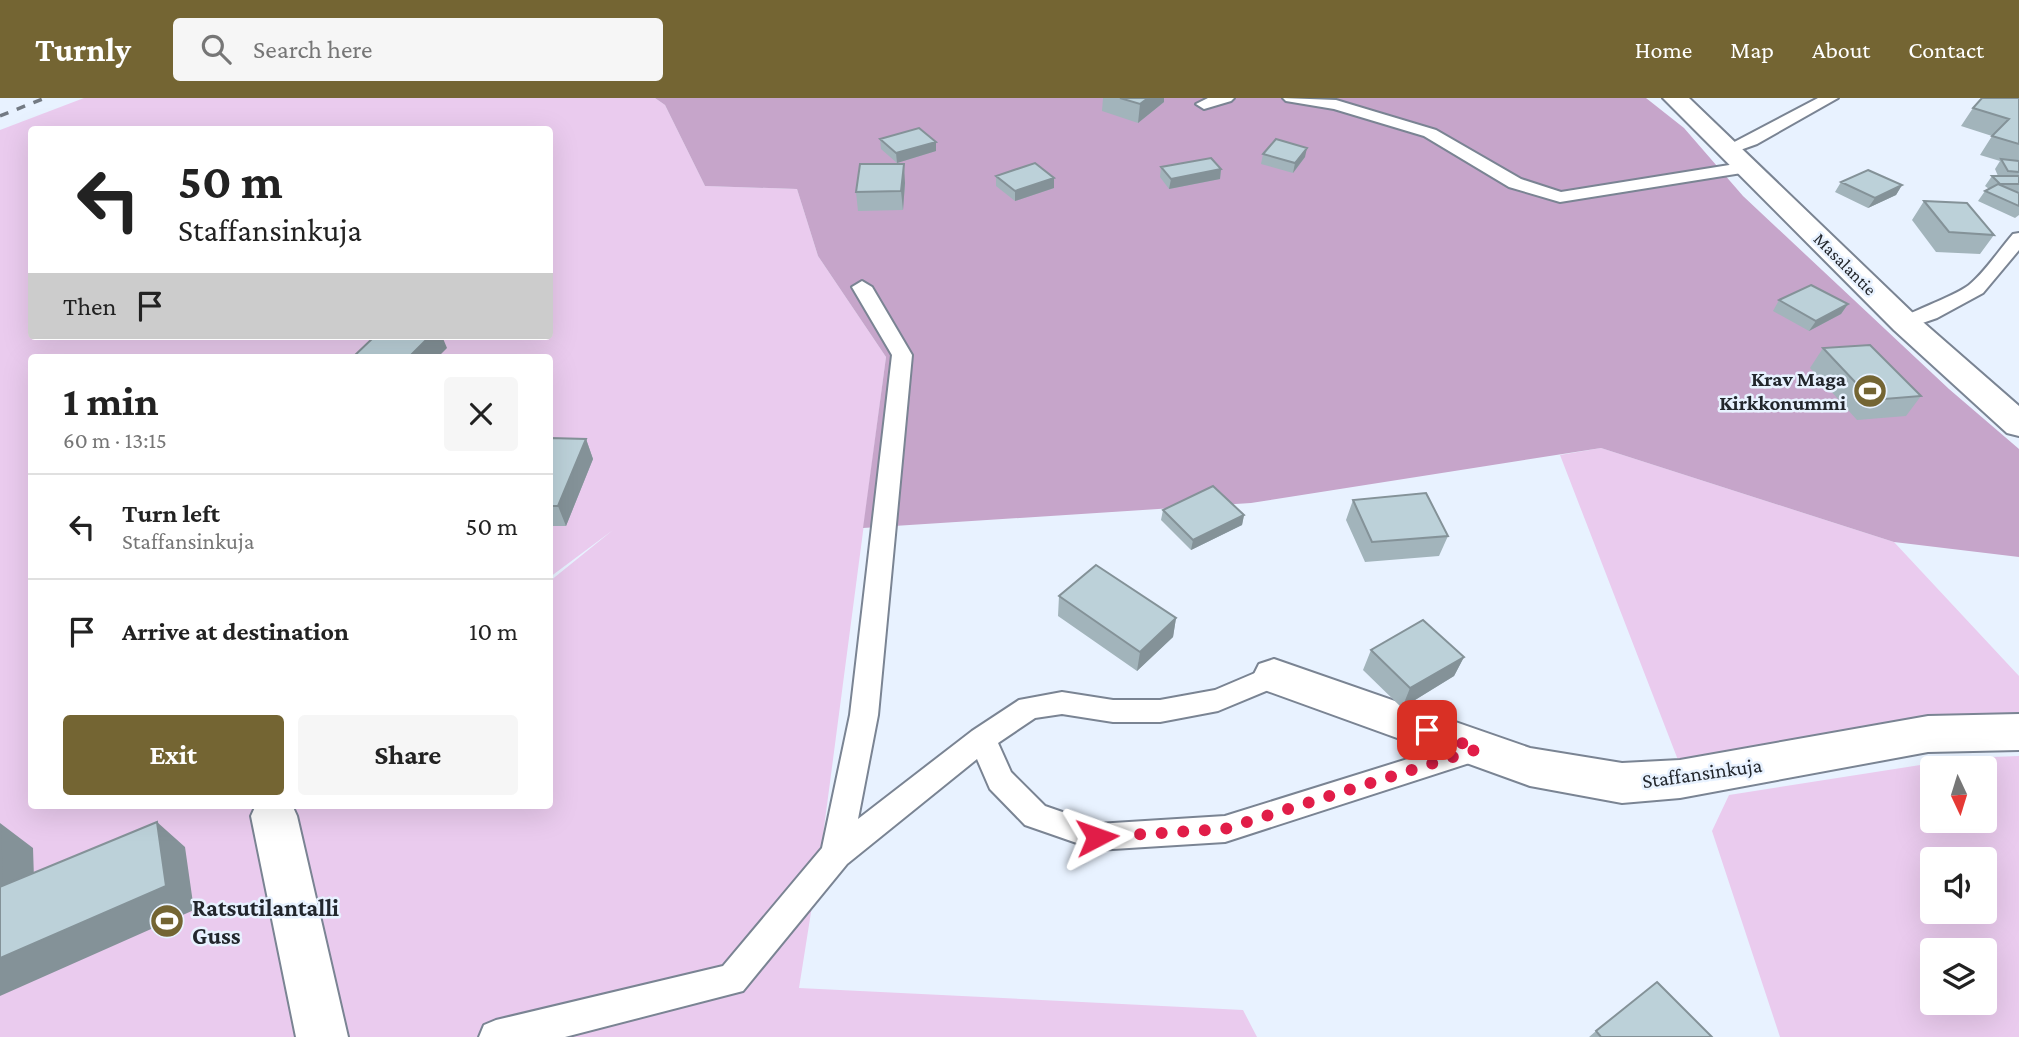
<!DOCTYPE html>
<html lang="en">
<head>
<meta charset="utf-8">
<style>
  :root { --surface:#fff; --page:#f6f6f6; --text:#222; --muted:#767676; --line:#e0e0e0; --accent:#746533 }
  body { margin:0; font-family:"Crimson Pro",serif; background:var(--page); color:var(--text); height:100vh; display:flex; flex-direction:column; font-size:26px; white-space:nowrap }
  * { box-sizing:border-box; margin:0 }
  p { font-size:23px; color:var(--muted) }
  .icon { flex:none; width:38px; height:38px; fill:none; stroke:currentColor; stroke-width:2; stroke-linecap:round; stroke-linejoin:round }
  .map { position:relative; flex:1; overflow:hidden }
  .sheet { position:absolute; left:28px; top:256px; width:525px; height:455px; display:flex; flex-direction:column; background:var(--surface); border-radius:7px; box-shadow:0 7px 28px #0002 }
  .sheet>* { flex:none }
  .hud { position:absolute; left:28px; top:28px; width:525px; height:214px; border-radius:7px; box-shadow:0 7px 28px #0002; background:#fff; color:var(--text); overflow:hidden }
  .needle { width:46px; rotate:176deg }
  .controls { position:absolute; left:1920px; top:658px; display:grid; gap:14px }
  .controls a { display:grid; place-items:center; width:77px; height:77px; border-radius:7px; background:var(--surface); box-shadow:0 7px 28px #0002; font-size:35px }
  .pin { position:absolute; display:grid; place-items:center; width:60px; height:60px; color:#fff; margin:-30px; border-radius:14px; box-shadow:0 4px 10px #0006 }
  .me { position:absolute; width:77px; margin:-38px; rotate:86deg; stroke-linejoin:round; filter:drop-shadow(0 0 5px #0008) }
  .turn { display:flex; align-items:center; gap:24px; height:147px; padding:0 35px; font-size:32px }
  .turn .icon { width:91px; height:91px; stroke-width:2.5 }
  .turn b { display:block; font-size:49px; line-height:60px }
  .then { display:flex; align-items:center; height:66px; padding:0 35px; background:#0003; gap:14px; font-size:26px }
  .round { display:grid; place-items:center; flex:none; width:74px; height:74px; border-radius:7px; background:var(--page) }
  .headline { display:flex; align-items:center; justify-content:space-between; height:119px; padding:0 35px }
  h1 { font-size:42px; font-weight:700; line-height:52px }
  .primary-button { display:flex; gap:14px; margin-top:auto; padding:14px 35px }
  .primary-button a { flex:1; height:80px; border-radius:7px; background:var(--accent); color:#fff; font-size:28px; font-weight:700; line-height:80px; text-align:center }
  .primary-button a+a { background:var(--page); color:var(--text) }
  ul { padding:0; list-style:none }
  li { display:flex; align-items:center; gap:21px; height:105px; padding:0 35px; border-top:2px solid var(--line) }
  li div { flex:1 }
  li b { display:block; font-size:26px }
  li em { font-style:normal }
  header { display:flex; align-items:center; gap:42px; box-sizing:border-box; height:98px; padding:0 35px; background:var(--accent); color:#fff }
  header strong { font-size:33px }
  nav { display:flex; gap:38px; margin-inline-start:auto; font-size:24px }
  .search { width:490px; height:63px; background:var(--page); display:flex; align-items:center; gap:18px; box-sizing:border-box; padding:0 24px; border-radius:7px; color:var(--muted); font-size:26px }
  .map>svg:first-child { display:block }
  .green { fill:#eacbee; fill-rule:evenodd }
  .forest { fill:#c6a5ca }
  .lines { fill:none; stroke-linecap:round; stroke-linejoin:round }
  .lane-casing { stroke:#7a8493; stroke-width:4 }
  .street-casing { stroke:#7a8493; stroke-width:4 }
  .secondary-casing { stroke:#7a8493; stroke-width:4 }
  .lane { fill:#fff; fill-rule:evenodd }
  .street { fill:#fff; fill-rule:evenodd }
  .secondary { fill:#fff; fill-rule:evenodd }
  .rail { stroke:#737a83; stroke-width:3.5; stroke-dasharray:9 9; stroke-linecap:butt }
  .wall { fill:#a2b4bb }
  .shaded-wall { fill:#849298 }
  .building { fill:#bcd1d9; stroke:#849298; stroke-width:2 }
  .route { stroke:#e11d48; stroke-width:12; stroke-dasharray:0 21.6 }
  .labels { text-anchor:middle; dominant-baseline:central; stroke-width:5; stroke-linejoin:round; paint-order:stroke }
  .far-street-label { font-size:18px; fill:#22262c; stroke:#e8f2ff }
  .poi-label { font-size:21px; font-weight:bold; fill:#22262c; stroke:#e8f2ff; text-anchor:end }
  .street-label { font-size:21px; fill:#22262c; stroke:#e8f2ff }
  .near-poi-label { font-size:24px; font-weight:bold; fill:#22262c; stroke:#e8f2ff; text-anchor:start }
</style>
</head>
<body>
<header>
<strong>Turnly</strong>
<div class="search"><svg class="icon" aria-label="search" viewBox="0 0 24 24"><circle cx="10" cy="10" r="6"/><path d="M15 15l6 6"/></svg>Search here</div>
<nav><a>Home</a><a>Map</a><a>About</a><a>Contact</a></nav>
</header>
<div class="map">
<svg width="2019" height="939" viewBox="0 0 2019 939">
  <rect width="100%" height="100%" fill="#e8f2ff"/>
  <path class="green" d="M84 0H655L665 7 705 88 797 91 818 158 886 259 822 745 799 890 1243 912 1257 939H0V32ZM32 32H550V238H32ZM32 259H550V479L613 432 550 483V707H32Z
    M1601 350 1894 444 2019 578V618L1678 662 1560 357Z
    M2019 658V939H1780L1712 733 1729 697 1965 660ZM1932 670H1984V723H1932ZM1984 761V814H1932V761ZM1984 852V905H1932V852Z"/>
  <path class="forest" d="M655 0H1646L1684 30 1743 98 1949 291 2019 351V459L1894 444 1601 350 1251 405 863 430 886 259 818 158 797 91 705 88 665 7Z"/>
  <g class="lines">
    <g class="lane-casing">
      <path id="lane" d="M1208 0H1234L1231 3 1204 11 1196 6Z
        M1283 0 1336 2 1436 32 1521 81 1561 94 1748 64 1756 69 1748 74 1560 104 1509 89 1424 38 1334 11 1286 3Z
        M1818 0H1838L1757 46 1729 56 1721 51Z
        M2019 135V152L1983 195 1937 220 1905 231 1898 229 1895 225C1902 216 1954 199 1969 187 1985 174 1999 152 2013 136Z
        M862 183 872 189 912 257 878 617 858 721 972 633 1019 602 1062 594 1113 602H1160L1215 592 1274 567 1283 570 1287 578 1283 586 1218 613 1160 624H1113L1062 616 1035 620 998 645 1011 674 1045 708 1097 726 1225 718 1478 639 1488 643 1492 651 1488 659 1225 744 1097 752 1025 727 990 691 977 661 847 766 743 893 565 939H479L484 927 496 922 723 868 822 750 850 617 892 257 852 189Z"/>
    </g>
    <g class="street-casing">
      <path id="street" d="M1274 561 1530 650 1622 665 1680 662 1928 618 2019 616V652L1928 654 1680 700 1622 705 1530 688 1259 590 1253 578 1259 566Z
        M256 707H292L297 718 348 939H296L251 718Z"/>
    </g>
    <g class="secondary-casing">
      <path id="secondary" d="M1663 0H1689L1916 218 2019 308V338L2007 335 1894 232Z"/>
    </g>
    <use href="#lane" class="lane"/>
    <use href="#street" class="street"/>
    <use href="#secondary" class="secondary"/>
    <path class="rail" d="M0 18 45 0"/>
  </g>
  <path class="wall" d="M1103 0H1164V4L1138 25 1102 13Z
    M2019 0V117L2015 120 1978 103 1985 93 1989 91 1985 88 1992 78H1998L1995 71 2000 63 1980 57 1992 38 1961 28 1973 10Z
    M880 41 936 53 897 65 881 51Z
    M1263 56 1305 59 1293 75 1261 66Z
    M1161 69 1221 71 1220 81 1169 91 1160 79Z
    M996 78 1054 80V90L1015 103 996 88Z
    M1841 84 1902 87 1896 97 1868 110 1835 94Z
    M905 85 903 112 858 113 856 94Z
    M1924 103 1994 137 1980 156 1936 154 1912 122Z
    M1779 202 1848 206 1841 216 1809 233 1773 213Z
    M1823 250 1921 298 1906 318 1857 322 1810 270Z
    M550 340 586 341 593 361 566 428H550Z
    M1353 402 1448 438 1439 458 1365 464 1346 422Z
    M1163 412 1244 417 1242 427 1191 452 1161 422Z
    M1059 498 1176 520 1173 539 1137 573 1058 518Z
    M1371 552 1464 559 1454 578 1402 610 1363 572Z
    M1596 933 1712 939H1589Z"/>
  <path class="shaded-wall" d="M1148 0H1164V4L1138 25 1140 6Z
    M936 44V53L897 65 896 55Z
    M1307 50 1305 59 1293 75 1295 65Z
    M904 66 905 85 903 112 901 93Z
    M1221 71 1220 81 1169 91 1171 81Z
    M1054 80V90L1015 103V93Z
    M1902 87 1896 97 1868 110 1875 100Z
    M1848 206 1841 216 1809 233 1816 223Z
    M430 238H442L447 250 438 259H409Z
    M586 341 593 361 566 428 558 408Z
    M1244 417 1242 427 1191 452 1193 442Z
    M1176 520 1173 539 1137 573 1140 554Z
    M1464 559 1454 578 1402 610 1410 590Z
    M157 724 185 749 194 812 0 898V860Z
    M0 725 33 750 35 812 2 788Z"/>
  <path class="building" d="M1120 0H1148L1140 6Z
    M1982 0H2019V46L1992 38 2009 21 1973 10Z
    M919 30 936 44 896 55 880 41Z
    M1276 41 1307 50 1295 65 1263 56Z
    M1211 60 1221 71 1171 81 1161 69Z
    M2001 61 2019 63V74L2008 73Z
    M1035 65 1054 80 1015 93 996 78Z
    M860 66H904L901 93 856 94Z
    M1868 72 1902 87 1875 100 1841 84Z
    M1992 78H2019V86H2000Z
    M1998 86 2019 95V108L1985 93Z
    M1924 103 1967 105 1994 137 1949 134Z
    M1811 187 1848 206 1816 223 1779 202Z
    M375 238H430L409 259H353Z
    M1870 247 1921 298 1872 302 1823 250Z
    M550 340 586 341 558 408H550Z
    M1213 388 1244 417 1193 442 1163 412Z
    M1426 395 1448 438 1372 444 1353 402Z
    M1096 467 1176 520 1140 554 1059 498Z
    M1423 522 1464 559 1410 590 1371 552Z
    M157 724 166 788 0 860V726L2 788Z
    M1657 884 1712 939H1601L1596 933Z"/>
  <g class="lines">
    <path class="route" d="M1097 739 1225 731 1478 651 1427 632"/>
  </g>
  <defs>
    <g id="stadium-disc" transform="scale(1.75)"><circle r="9.5" fill="#746533" stroke="#e8f2ff"/><path d="M0-5a6.5 5 0 1 0 0 10a6.5 5 0 1 0 0-10ZM-3.5-1.8h7v3.6h-7Z" fill="#fff"/></g>
  </defs>
  <g fill-rule="evenodd">
    <use href="#stadium-disc" x="1870" y="293"/>
    <use href="#stadium-disc" x="167" y="823"/>
  </g>
  <g class="labels">
    <g class="far-street-label">
      <text transform="translate(1845 166) rotate(45)">Masalantie</text>
    </g>
    <g class="poi-label">
      <text x="1846" y="281">Krav Maga<tspan x="1846" dy="24">Kirkkonummi</tspan></text>
    </g>
    <g class="street-label">
      <text transform="translate(1702 675) rotate(-8)">Staffansinkuja</text>
    </g>
    <g class="near-poi-label">
      <text x="192" y="809">Ratsutilantalli<tspan x="192" dy="28">Guss</tspan></text>
    </g>
  </g>
</svg>
<div class="controls">
<a><svg class="needle" viewBox="-14 -14 28 28"><path d="M0-13l5 13h-10z" fill="#e53935"/><path d="M0 13l5-13h-10z" fill="#767676"/></svg></a>
<a><svg class="icon" aria-label="sound" viewBox="0 0 24 24"><path d="M4 9h4l5-4v14l-5-4H4zM17 9q2 3 0 6"/></svg></a>
<a><svg class="icon" aria-label="layers" viewBox="0 0 24 24"><path d="M12 4l9 5-9 5-9-5zM3 14l9 5 9-5"/></svg></a>
</div>
<div class="pin" style="left:1427px;top:632px;background:#d93025"><svg class="icon" aria-label="arrive" viewBox="0 0 24 24"><path d="M6 21V4h12l-3 4 3 4H6"/></svg></div>
<svg class="me" style="left:1097px;top:739px" viewBox="-20 -20 40 40"><path d="M0-17L14 15 0 8-14 15z" fill="#e11d48" stroke="#fff" stroke-width="4"/></svg>
<div class="hud">
<div class="turn"><svg class="icon" aria-label="left" viewBox="0 0 24 24"><path d="M17 20v-9H6M10 6l-5 5 5 5"/></svg><div><b>50 m</b>Staffansinkuja</div></div>
<div class="then">Then<svg class="icon" aria-label="arrive" viewBox="0 0 24 24"><path d="M6 21V4h12l-3 4 3 4H6"/></svg></div>
</div>
<section class="sheet">
<div class="headline"><div><h1>1 min</h1><p>60 m · 13:15</p></div><a class="round"><svg class="icon" aria-label="close" viewBox="0 0 24 24"><path d="M6 6l12 12M18 6L6 18"/></svg></a></div>
<ul>
<li><svg class="icon" aria-label="left" viewBox="0 0 24 24"><path d="M17 20v-9H6M10 6l-5 5 5 5"/></svg><div><b>Turn left</b><p>Staffansinkuja</p></div><em>50 m</em></li>
<li><svg class="icon" aria-label="arrive" viewBox="0 0 24 24"><path d="M6 21V4h12l-3 4 3 4H6"/></svg><div><b>Arrive at destination</b></div><em>10 m</em></li>
</ul>
<div class="primary-button"><a>Exit</a><a>Share</a></div>
</section>
</div>
</body>
</html>
